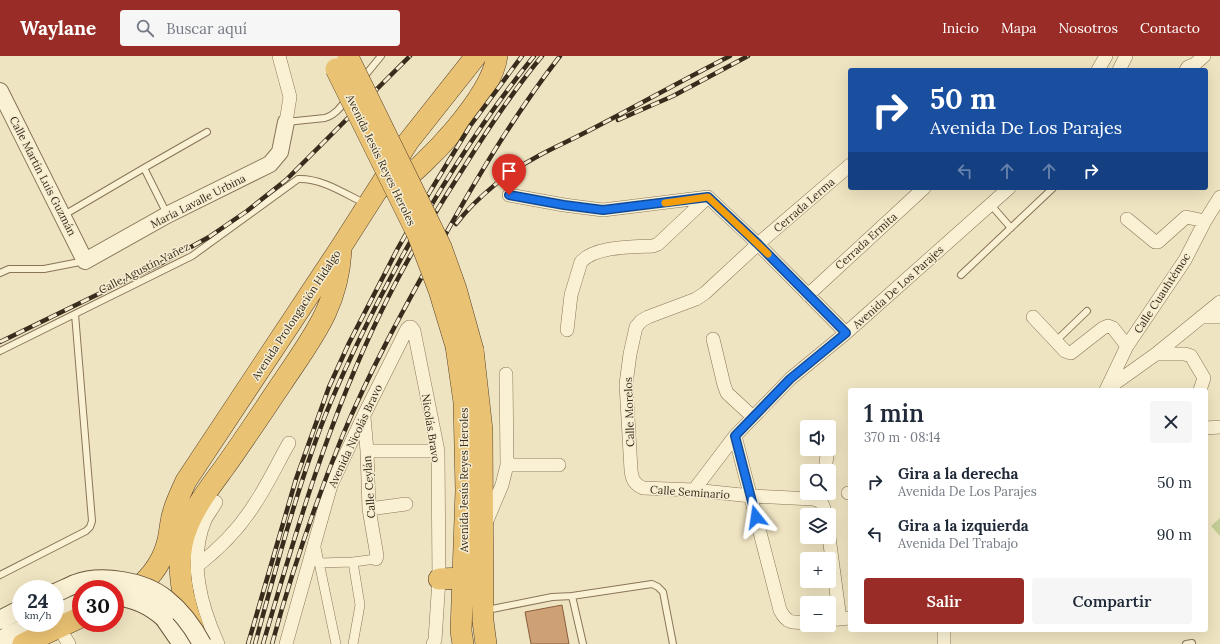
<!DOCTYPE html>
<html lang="es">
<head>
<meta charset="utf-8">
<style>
  :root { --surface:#fff; --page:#f6f6f7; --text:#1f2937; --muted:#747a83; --accent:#992c26 }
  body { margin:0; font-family:Lora,serif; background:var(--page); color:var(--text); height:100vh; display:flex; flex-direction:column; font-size:15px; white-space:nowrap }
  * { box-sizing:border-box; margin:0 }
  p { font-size:13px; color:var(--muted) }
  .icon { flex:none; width:22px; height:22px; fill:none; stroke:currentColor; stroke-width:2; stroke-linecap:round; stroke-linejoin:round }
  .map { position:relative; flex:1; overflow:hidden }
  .drawer { position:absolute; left:848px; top:332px; width:360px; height:244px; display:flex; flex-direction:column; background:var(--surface); border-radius:4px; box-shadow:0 4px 16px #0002 }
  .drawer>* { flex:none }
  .top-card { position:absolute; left:848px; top:12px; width:360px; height:122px; border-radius:4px; box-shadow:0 4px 16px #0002; background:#1a4fa0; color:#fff; overflow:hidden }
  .fabs { position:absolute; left:800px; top:364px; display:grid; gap:8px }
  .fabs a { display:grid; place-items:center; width:36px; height:36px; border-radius:4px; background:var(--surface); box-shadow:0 4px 16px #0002; font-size:20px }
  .speed { position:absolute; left:12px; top:524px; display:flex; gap:8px; font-size:20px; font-weight:700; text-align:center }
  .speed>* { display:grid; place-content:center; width:52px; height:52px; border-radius:50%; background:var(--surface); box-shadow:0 4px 16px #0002; line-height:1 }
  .speed small { font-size:10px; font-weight:400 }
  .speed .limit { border:6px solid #d22; background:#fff; color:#111 }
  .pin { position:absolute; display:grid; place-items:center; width:34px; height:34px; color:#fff; margin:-41px -17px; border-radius:50% 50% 50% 0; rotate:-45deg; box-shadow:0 0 4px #0007 }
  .pin .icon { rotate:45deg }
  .me { position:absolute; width:44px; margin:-22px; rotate:345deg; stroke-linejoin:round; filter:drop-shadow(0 0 3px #0008) }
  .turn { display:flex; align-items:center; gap:14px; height:84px; padding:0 16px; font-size:18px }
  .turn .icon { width:52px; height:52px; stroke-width:2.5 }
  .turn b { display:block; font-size:28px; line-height:34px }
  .lanes { display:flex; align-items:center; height:38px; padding:0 16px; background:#0003; justify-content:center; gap:20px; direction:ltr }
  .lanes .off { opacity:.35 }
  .round { display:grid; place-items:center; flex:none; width:42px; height:42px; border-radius:4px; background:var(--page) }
  .overview { display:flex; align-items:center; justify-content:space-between; height:68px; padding:0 16px }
  h1 { font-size:24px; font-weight:600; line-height:30px }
  .button { display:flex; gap:8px; margin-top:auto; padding:8px 16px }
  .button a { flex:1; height:46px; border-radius:4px; background:var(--accent); color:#fff; font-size:16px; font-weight:600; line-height:46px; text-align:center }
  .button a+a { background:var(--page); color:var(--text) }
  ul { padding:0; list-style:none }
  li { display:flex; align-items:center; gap:12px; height:52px; padding:0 16px }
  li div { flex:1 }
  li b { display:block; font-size:15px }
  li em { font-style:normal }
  header { display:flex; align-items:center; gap:24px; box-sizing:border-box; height:56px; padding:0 20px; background:var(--accent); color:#fff }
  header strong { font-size:19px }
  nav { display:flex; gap:22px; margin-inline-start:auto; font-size:14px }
  .search { width:280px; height:36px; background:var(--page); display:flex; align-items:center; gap:10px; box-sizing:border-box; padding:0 14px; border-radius:4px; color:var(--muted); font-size:15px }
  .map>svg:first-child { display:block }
  .grass { fill:#c3cd95 }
  .building { fill:#cea076; stroke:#895f3d }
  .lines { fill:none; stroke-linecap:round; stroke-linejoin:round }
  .service-casing { stroke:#897558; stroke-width:8 }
  .pedestrian-casing { stroke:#897558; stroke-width:10 }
  .minor-casing { stroke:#897558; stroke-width:14 }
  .tertiary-casing { stroke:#897558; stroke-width:18 }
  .secondary-casing { stroke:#6a563b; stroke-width:20 }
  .trunk-casing { stroke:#56422c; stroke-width:22 }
  .service { stroke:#faf1d4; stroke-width:6 }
  .pedestrian { stroke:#faf1d4; stroke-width:9 }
  .minor { stroke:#faf1d4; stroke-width:13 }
  .tertiary { stroke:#faf1d4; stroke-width:16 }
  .secondary { stroke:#faf1d4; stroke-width:18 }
  .trunk { stroke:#eac273; stroke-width:21 }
  .rail-casing { stroke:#382c1d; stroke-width:4.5 }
  .rail { stroke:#f6edd1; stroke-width:3; stroke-dasharray:9; stroke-linecap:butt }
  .secondary-bridge-casing { stroke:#6a563b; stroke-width:20; stroke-linecap:butt }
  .trunk-bridge-casing { stroke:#56422c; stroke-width:22; stroke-linecap:butt }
  .secondary-bridge { stroke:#faf1d4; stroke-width:18 }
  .trunk-bridge { stroke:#eac273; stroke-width:21 }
  .route-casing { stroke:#114b97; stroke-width:10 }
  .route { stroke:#1a73e8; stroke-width:7 }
  .slow { stroke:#f59e0b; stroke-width:7 }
  .labels { text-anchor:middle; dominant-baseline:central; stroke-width:3; stroke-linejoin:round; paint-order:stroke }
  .street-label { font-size:11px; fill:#382c1d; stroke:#f6edd1 }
</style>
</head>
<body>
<header>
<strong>Waylane</strong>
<div class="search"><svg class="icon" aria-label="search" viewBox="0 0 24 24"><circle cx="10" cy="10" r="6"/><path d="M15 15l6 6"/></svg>Buscar aquí</div>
<nav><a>Inicio</a><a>Mapa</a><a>Nosotros</a><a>Contacto</a></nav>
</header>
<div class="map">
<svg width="1220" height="588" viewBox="0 0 1220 588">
  <rect width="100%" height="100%" fill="#efe4c1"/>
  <path class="grass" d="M1220 462V480L1211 470Z"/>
  <path class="building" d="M562 549 569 588H531L525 556Z"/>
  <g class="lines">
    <g class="service-casing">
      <path id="service" d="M363 22 381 0
        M286 66 325 62C335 59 340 52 346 44
        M991 149 1011 172
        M167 158 144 112 207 76
        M64 159 144 112
        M0 217 9 213H44L85 205
        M961 219 1053 132
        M1056 285 1087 255
        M0 295 192 200 298 123C322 122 345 138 366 148
        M0 519 86 475 90 471 92 465 75 258
        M572 540 583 588
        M487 554 552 541 572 540 652 528 658 531 663 536 673 588
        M1186 588 1192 587"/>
    </g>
    <g class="pedestrian-casing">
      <path id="pedestrian" d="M315 487 336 588
        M353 506 360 549 353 588
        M319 507 353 506 376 503"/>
    </g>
    <g class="minor-casing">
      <path id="minor" d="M279 0 290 41 286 66
        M1098 14 1106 0
        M1119 14 1126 0
        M1186 14 1188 11 1195 8 1204 0
        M509 139 564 149 603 154 708 141 758 188 846 277
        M1127 163 1155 186H1158L1186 161 1205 165
        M808 239 924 132
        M1033 261 1065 295 1071 297 1103 272 1108 270 1113 272 1127 290
        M1201 261H1220
        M567 274 571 239 581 206C595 190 633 191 653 190L658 188 708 141
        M713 283 724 329 727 337 753 361
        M1156 298H1185L1191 300 1204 322 1200 334
        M506 318 507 409
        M1107 333 1156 298 1220 246
        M1106 334 1127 290 1185 204 1205 165 1220 141
        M364 361 367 395 369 453 377 500 376 503
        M1206 372 1220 371
        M735 380 780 554C787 568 793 567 807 566
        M367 395H438
        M825 415 827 399
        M694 434 735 380 790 323 846 277 1009 132
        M848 437H850
        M216 446C213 452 208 458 205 464 188 505 201 550 218 588
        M369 453 406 448
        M825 459C824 450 823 445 813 443L751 440 694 434 643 432C634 428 632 423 631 414L626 328 630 298 636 271 641 265 648 261 696 243 705 237 758 188 850 109
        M486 467 502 429 507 409H559
        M829 481 840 563
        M197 510C219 493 239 473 254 449 267 430 277 408 289 387
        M829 564 850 562
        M59 572 69 588
        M944 574V588
        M286 588 331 429 364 359 407 273 409 271H411L414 275 438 395 439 523 435 584 433 588"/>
    </g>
    <g class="tertiary-casing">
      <path id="tertiary" d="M0 35 85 205 167 159 270 108 280 96 286 66"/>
    </g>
    <g class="secondary-casing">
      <path id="secondary" d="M55 556 81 544
        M164 562 182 588
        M0 564 21 553
        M0 584 34 567"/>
    </g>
    <g class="trunk-casing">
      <path id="trunk" d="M393 132C427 109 491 41 497 0
        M456 290 464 346 466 434 461 575 463 588
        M473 294 482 374 483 565 486 588
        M439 523 463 522
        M126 541C145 528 161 510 167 488 170 478 170 467 173 457 176 446 181 436 186 425L341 191 408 86 476 0
        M193 571C183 545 177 516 182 488 188 459 207 435 224 412 244 384 263 355 282 327 312 282 339 249 341 193
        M23 588 81 561"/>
    </g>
    <use href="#service" class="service"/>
    <use href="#pedestrian" class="pedestrian"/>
    <use href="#minor" class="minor"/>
    <use href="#tertiary" class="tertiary"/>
    <use href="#secondary" class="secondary"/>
    <use href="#trunk" class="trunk"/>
    <g class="rail-casing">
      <path id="rail" d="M618 64 673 40 748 0
        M456 168C477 141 509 115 540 99 557 90 575 82 592 73 638 49 683 24 730 0
        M0 286 158 209 209 181 247 155 286 124 410 0
        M248 588 296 423 329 331 349 287 398 192 431 134 470 70 522 0
        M255 588C275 516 294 443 320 373 337 328 358 285 380 242 424 157 474 74 534 0
        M263 588C296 475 329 362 381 256 404 208 432 161 461 116 486 76 512 36 542 0
        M272 588C291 518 315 448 342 381 369 316 403 254 438 192 474 126 513 60 560 0"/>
    </g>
    <use href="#rail" class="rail"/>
    <g class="secondary-bridge-casing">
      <path id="secondary-bridge" d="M55 537C62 534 68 531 75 528 101 518 144 525 166 543 181 555 193 571 202 588
        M115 540C135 542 150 549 164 562"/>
    </g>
    <g class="trunk-bridge-casing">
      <path id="trunk-bridge" d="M348 1 441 191 456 233 473 294
        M336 13 418 179 439 234 456 290"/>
    </g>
    <use href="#secondary-bridge" class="secondary-bridge"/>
    <use href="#trunk-bridge" class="trunk-bridge"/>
  </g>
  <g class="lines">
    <g class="route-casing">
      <path id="route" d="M509 139 564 149 603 154 708 141 758 188 846 277 790 323 735 380 756 461"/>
    </g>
    <use href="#route" class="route"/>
    <path class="slow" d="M665 147 708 141 768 198"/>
  </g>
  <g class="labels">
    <g class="street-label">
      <text transform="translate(381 104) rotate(64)">Avenida Jesús Reyes Heroles</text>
      <text transform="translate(43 120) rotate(63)">Calle Martín Luis Guzmán</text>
      <text transform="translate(198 145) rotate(-27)">María Lavalle Urbina</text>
      <text transform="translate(804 149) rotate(-41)">Cerrada Lerma</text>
      <text transform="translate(866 185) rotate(-42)">Cerrada Ermita</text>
      <text transform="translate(144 212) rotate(-27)">Calle Agustín Yañez</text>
      <text transform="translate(898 231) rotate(-42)">Avenida De Los Parajes</text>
      <text transform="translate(1162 237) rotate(-57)">Calle Cuauhtémoc</text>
      <text transform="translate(296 259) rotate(-57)">Avenida Prolongación Hidalgo</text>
      <text transform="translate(629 356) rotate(-92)">Calle Morelos</text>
      <text transform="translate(431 372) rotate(81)">Nicolás Bravo</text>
      <text transform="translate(355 380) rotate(-65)">Avenida Nicolás Bravo</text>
      <text transform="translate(464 424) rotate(-90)">Avenida Jesús Reyes Heroles</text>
      <text transform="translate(369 431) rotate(-94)">Calle Ceylán</text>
      <text transform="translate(690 436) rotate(4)">Calle Seminario</text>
    </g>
  </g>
</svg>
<div class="fabs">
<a><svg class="icon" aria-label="sound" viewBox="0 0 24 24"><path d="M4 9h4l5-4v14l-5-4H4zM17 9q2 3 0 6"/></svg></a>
<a><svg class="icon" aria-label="search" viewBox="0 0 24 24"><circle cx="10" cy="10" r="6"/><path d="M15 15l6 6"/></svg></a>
<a><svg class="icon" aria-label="layers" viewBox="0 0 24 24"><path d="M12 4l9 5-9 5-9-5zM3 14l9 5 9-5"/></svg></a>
<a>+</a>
<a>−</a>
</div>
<div class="speed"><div>24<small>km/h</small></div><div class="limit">30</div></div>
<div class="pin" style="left:509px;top:139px;background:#d93025"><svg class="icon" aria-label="arrive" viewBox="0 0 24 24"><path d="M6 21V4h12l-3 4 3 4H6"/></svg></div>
<svg class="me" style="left:756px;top:461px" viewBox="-20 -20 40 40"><path d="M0-17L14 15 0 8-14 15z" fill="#1a73e8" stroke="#fff" stroke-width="4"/></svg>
<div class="top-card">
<div class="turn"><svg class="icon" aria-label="right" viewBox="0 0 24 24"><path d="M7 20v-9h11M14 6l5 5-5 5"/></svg><div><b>50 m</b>Avenida De Los Parajes</div></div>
<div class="lanes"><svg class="icon off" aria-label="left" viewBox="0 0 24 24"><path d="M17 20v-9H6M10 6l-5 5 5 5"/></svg><svg class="icon off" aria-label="ahead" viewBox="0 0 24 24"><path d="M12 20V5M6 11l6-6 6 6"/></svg><svg class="icon off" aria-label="ahead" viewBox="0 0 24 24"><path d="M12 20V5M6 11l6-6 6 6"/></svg><svg class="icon" aria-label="right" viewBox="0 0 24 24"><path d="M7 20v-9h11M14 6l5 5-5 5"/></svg></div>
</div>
<section class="drawer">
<div class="overview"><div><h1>1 min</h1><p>370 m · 08:14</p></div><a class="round"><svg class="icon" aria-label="close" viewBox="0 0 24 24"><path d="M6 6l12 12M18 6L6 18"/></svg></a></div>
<ul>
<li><svg class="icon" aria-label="right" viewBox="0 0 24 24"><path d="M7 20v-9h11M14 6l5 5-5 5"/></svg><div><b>Gira a la derecha</b><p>Avenida De Los Parajes</p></div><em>50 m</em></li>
<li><svg class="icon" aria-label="left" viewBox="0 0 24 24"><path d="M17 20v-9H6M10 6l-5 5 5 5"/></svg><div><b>Gira a la izquierda</b><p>Avenida Del Trabajo</p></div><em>90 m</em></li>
</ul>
<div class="button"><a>Salir</a><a>Compartir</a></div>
</section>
</div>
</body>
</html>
